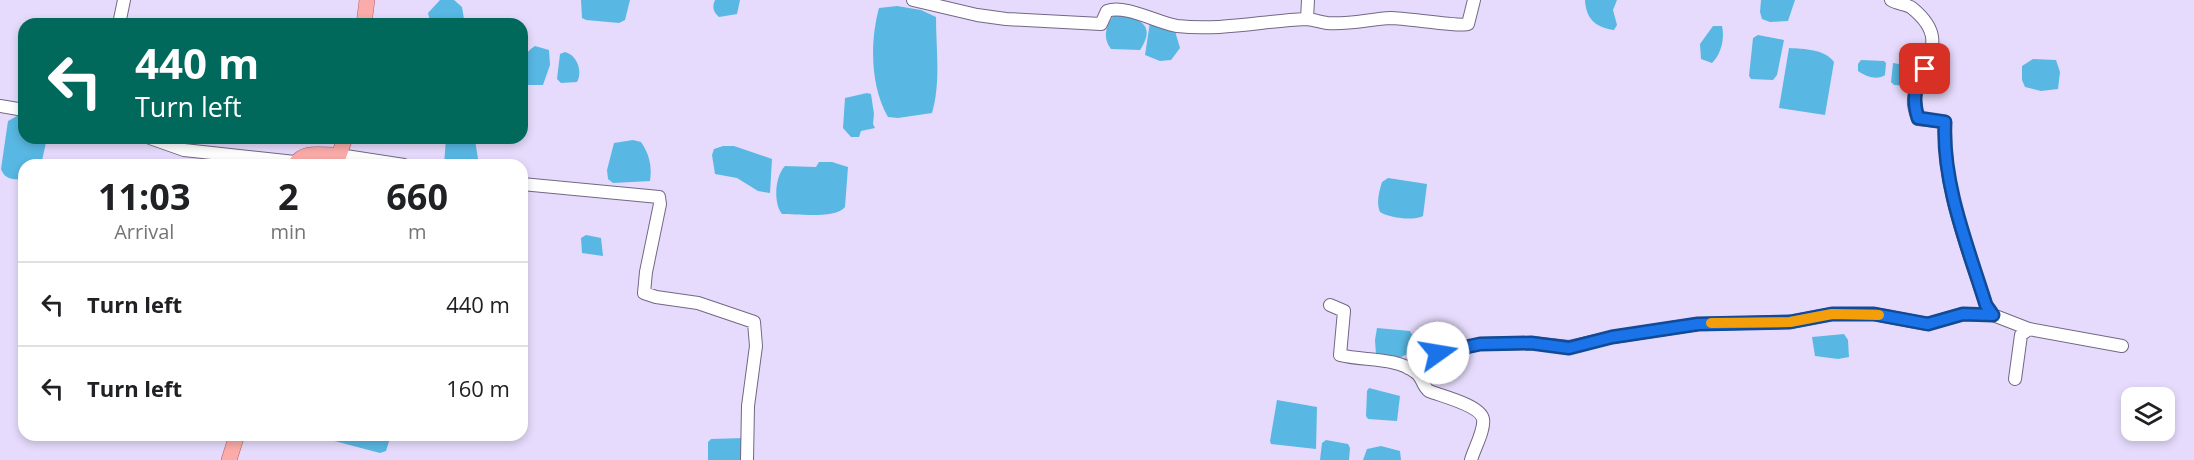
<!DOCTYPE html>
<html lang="en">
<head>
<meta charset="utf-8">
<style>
  :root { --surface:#fff; --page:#f2f2f2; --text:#202124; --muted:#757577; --line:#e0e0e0 }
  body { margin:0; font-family:"Open Sans",sans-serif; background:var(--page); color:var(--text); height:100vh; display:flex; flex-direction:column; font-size:22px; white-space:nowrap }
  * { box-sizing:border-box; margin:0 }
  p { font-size:20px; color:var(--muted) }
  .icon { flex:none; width:33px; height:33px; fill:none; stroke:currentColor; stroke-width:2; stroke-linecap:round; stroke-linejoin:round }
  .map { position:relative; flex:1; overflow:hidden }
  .side { position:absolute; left:18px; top:159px; width:510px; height:282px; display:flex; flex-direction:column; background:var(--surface); border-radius:18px; box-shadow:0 3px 9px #0003 }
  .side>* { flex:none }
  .banner { position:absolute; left:18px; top:18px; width:510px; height:126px; border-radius:18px; box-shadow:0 3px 9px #0003; background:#00695c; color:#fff; overflow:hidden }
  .controls { position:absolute; left:2121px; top:387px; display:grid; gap:12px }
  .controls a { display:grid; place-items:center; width:54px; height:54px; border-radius:12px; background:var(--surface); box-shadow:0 3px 9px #0003; font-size:30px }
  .pin { position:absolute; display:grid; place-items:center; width:51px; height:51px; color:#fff; margin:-26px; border-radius:12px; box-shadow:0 3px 9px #0006 }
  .me { position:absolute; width:66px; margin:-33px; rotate:77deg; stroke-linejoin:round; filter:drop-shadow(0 0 4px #0008) }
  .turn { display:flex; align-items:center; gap:21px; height:126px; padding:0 18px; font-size:27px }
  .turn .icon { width:78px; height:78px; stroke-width:2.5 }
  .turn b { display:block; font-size:42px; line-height:51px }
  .eta { display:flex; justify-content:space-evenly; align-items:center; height:102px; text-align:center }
  .eta b { font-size:36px; font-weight:700; line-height:42px }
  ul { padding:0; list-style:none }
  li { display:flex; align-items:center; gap:18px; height:84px; padding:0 18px; border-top:2px solid var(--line) }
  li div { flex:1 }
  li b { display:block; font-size:22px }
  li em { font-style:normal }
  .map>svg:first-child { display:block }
  .water { fill:#58b8e3 }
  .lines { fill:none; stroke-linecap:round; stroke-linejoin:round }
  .minor-casing { stroke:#726885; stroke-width:14 }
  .major-casing { stroke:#b55e61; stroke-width:16 }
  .minor { stroke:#fff; stroke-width:12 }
  .major { stroke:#fbacaa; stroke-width:15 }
  .route-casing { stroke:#114b97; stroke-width:15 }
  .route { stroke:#1a73e8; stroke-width:10 }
  .slow { stroke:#f59e0b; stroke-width:10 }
</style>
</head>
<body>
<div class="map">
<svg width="2194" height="460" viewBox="0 0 2194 460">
  <rect width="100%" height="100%" fill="#e6dbfc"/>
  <path class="water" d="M440 0H454L462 7 464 19 442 22 430 21 428 13Z
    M581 0H630L625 20 619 23 586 20 582 18Z
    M715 0H740L737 14 719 17C713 12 712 7 715 0Z
    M1585 0H1617L1613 10 1617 25 1614 30C1595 27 1586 19 1585 0Z
    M1761 0H1795L1788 21 1770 22 1762 19 1760 12Z
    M897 6 921 10 936 17C936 49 941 82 932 113L898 118 888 117C870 86 870 41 879 8Z
    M1118 14C1139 19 1157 24 1140 50L1111 49C1102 37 1106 26 1114 15Z
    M1150 22 1175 31 1180 48 1171 60 1160 61 1145 55Z
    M1713 26H1722C1725 38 1721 55 1712 63L1701 59 1700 44Z
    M1758 35 1784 40 1777 75 1773 80 1751 79 1749 76 1753 38Z
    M535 46 549 50 550 65 543 85H524L522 83C522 67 520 55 535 46Z
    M1789 48C1804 49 1825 49 1834 62L1825 115 1779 108Z
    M565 52C577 55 583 71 577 82L561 83 557 79 560 54Z
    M2033 59 2056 60 2060 72 2058 89 2041 91 2025 87 2022 80V66Z
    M1861 60 1884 61 1886 63 1885 75C1877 81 1865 76 1858 71V64Z
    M1893 63 1916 67 1918 70 1913 86 1894 85 1891 82Z
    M867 93 871 94 874 114 873 124 875 128 861 131 859 137H851L843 128 845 98Z
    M17 116 24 117V138H47L41 165H24V180C13 179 5 180 1 169L8 121Z
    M446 138 475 140 479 165H444Z
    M633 140 641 142C650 155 652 167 650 181L613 183 608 179 607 170 614 143Z
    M723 146H734L772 159 770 193 758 191 737 178 715 174 712 155 714 149Z
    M819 162H832L848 167 845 207C836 219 797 214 782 214 773 203 775 176 785 166L816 167Z
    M1388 178 1427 184 1423 216C1413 221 1390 218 1380 212 1376 203 1379 192 1382 182Z
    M586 235 601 238 603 256 582 253 581 238Z
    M1377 328 1410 331 1413 336 1412 352 1399 358 1376 355 1375 340Z
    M1844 334 1848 340 1849 357 1838 359 1815 356 1812 337Z
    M1369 388 1400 396 1397 421 1368 419 1366 416 1367 391Z
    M1277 400 1317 407 1316 449 1271 444 1270 441Z
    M320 435H391L386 451 380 453 323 438Z
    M744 438 745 460H708V442L711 439Z
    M1326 440 1348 444 1350 448 1349 460H1320L1322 443Z
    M1381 446 1400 451 1401 460H1363L1367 449Z"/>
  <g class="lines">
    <g class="minor-casing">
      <path id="minor" d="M913 0 977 15 1006 19 1101 24 1107 11C1125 4 1158 23 1177 26 1221 31 1262 21 1305 19 1312 19 1320 22 1327 23 1348 25 1370 19 1391 18 1406 18 1460 27 1468 24L1474 0
        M1891 0C1897 4 1907 4 1912 8 1955 43 1917 63 1914 100 1913 106 1916 113 1918 119L1945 122C1942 184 1967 247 1986 305L1993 315 2029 329
        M1307 19 1308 0
        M119 24 124 0
        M0 106 24 110
        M150 138 184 150 295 162
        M339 155 404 165
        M522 184 659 197 660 204 646 272 644 293 656 297 698 303 754 322 756 346 748 406 747 460
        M1330 305 1344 311 1340 355C1363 361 1396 357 1415 372 1423 377 1422 386 1429 391 1441 396 1480 405 1483 419 1485 430 1474 449 1471 460
        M1408 368 1438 353 1480 344 1531 343 1569 347 1613 337 1698 324 1790 322 1832 314H1874L1927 324 1963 314 1993 315
        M2015 379 2021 335 2029 329 2122 346"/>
    </g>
    <g class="major-casing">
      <path id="major" d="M364 24 367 0
        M295 165C304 149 323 156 339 155L345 138
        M229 460 237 435"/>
    </g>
    <use href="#minor" class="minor"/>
    <use href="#major" class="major"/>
  </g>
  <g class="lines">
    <g class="route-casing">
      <path id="route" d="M1438 353 1480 344 1531 343 1569 348 1612 337 1698 324 1790 322 1832 314H1874L1928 324 1963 314 1993 315 1986 305C1968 247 1942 184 1945 122L1918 118C1912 98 1915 88 1925 69"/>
    </g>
    <use href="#route" class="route"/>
    <path class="slow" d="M1711 323 1790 322 1832 314 1879 315"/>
  </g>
</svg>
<div class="controls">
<a><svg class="icon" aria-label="layers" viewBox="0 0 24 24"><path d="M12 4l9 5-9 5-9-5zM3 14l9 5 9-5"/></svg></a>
</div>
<div class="pin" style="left:1925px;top:69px;background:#d93025"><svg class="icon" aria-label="arrive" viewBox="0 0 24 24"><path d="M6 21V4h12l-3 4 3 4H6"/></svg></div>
<svg class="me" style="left:1438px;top:353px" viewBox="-20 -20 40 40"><circle r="19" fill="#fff"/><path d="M0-13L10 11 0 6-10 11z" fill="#1a73e8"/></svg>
<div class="banner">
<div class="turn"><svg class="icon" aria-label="left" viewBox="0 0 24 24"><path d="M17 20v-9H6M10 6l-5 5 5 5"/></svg><div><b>440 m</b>Turn left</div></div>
</div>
<section class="side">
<div class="eta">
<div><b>11:03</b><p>Arrival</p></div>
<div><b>2</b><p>min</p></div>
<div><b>660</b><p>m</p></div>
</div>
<ul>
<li><svg class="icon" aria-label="left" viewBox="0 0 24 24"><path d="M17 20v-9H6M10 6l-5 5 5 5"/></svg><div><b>Turn left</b></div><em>440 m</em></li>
<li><svg class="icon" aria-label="left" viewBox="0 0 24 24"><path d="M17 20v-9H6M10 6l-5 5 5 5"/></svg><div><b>Turn left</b></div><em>160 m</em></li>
</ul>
</section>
</div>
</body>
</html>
